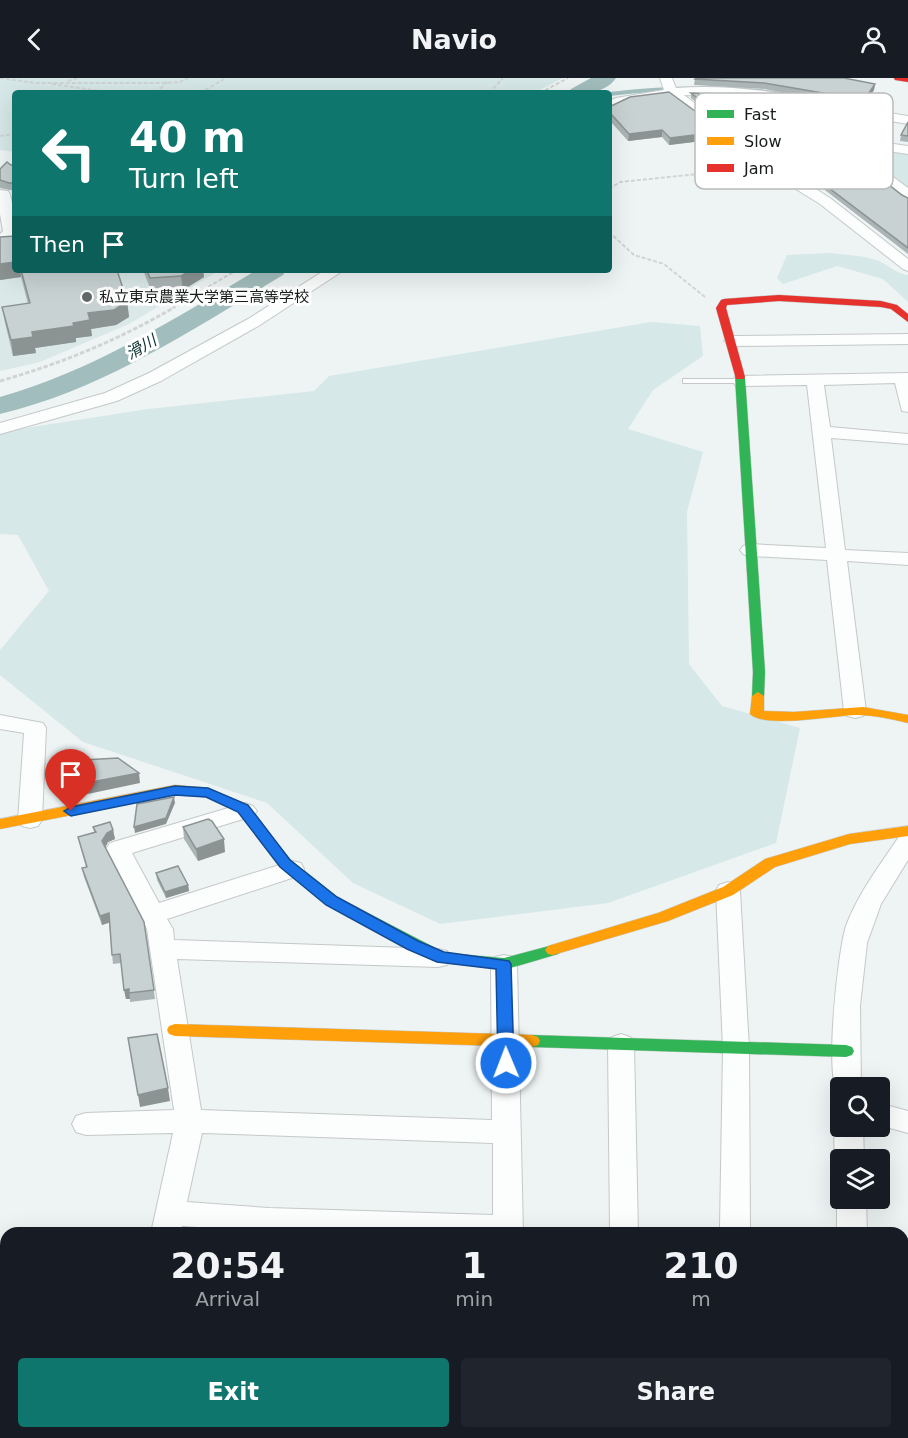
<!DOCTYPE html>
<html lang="en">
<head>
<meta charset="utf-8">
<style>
  :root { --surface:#171b24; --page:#20242c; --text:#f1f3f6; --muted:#9ea1a6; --accent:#0f766e }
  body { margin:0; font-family:"DejaVu Sans","Noto Sans JP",sans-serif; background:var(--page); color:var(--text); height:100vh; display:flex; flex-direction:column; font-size:22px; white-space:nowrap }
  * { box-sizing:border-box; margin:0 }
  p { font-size:20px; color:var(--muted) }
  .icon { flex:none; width:33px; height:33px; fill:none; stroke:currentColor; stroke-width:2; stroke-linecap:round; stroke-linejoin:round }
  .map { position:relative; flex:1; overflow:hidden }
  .details { position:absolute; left:0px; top:1149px; width:909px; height:212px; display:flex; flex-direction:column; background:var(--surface); border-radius:18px 18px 0 0; box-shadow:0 6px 24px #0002 }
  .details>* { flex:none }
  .banner { position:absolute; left:12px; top:12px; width:600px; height:183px; border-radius:6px; box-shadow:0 6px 24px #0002; background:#0f766e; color:#fff; overflow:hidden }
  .fabs { position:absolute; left:830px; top:999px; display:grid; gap:12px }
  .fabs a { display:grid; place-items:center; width:60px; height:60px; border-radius:6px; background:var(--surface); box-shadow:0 6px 24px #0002; font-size:30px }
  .pin { position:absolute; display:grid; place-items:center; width:51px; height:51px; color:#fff; margin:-62px -26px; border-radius:50% 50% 50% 0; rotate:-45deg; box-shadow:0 0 6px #0007 }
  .pin .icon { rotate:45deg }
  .me { position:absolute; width:66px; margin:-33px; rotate:359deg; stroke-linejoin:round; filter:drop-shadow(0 0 4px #0008) }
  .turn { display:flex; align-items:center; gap:21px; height:126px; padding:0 18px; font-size:27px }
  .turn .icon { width:78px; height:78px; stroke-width:2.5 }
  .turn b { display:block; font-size:42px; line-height:51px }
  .then { display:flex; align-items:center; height:57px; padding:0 18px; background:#0003; gap:12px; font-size:22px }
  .eta { display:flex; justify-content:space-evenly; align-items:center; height:102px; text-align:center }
  .eta b { font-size:36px; font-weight:600; line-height:42px }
  .cta { display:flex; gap:12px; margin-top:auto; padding:12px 18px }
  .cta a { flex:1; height:69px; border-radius:6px; background:var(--accent); color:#fff; font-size:24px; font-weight:600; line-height:69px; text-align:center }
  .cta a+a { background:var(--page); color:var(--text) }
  header { display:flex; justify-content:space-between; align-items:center; height:78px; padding:0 18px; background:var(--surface); font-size:27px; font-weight:600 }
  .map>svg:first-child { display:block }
  .built { fill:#dae8e8 }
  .green { fill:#d6e8e7 }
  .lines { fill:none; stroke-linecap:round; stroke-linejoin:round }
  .stream { stroke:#a2bdbd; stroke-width:4 }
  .river { fill:#a2bdbd; fill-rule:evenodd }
  .lane-casing { stroke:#c4c8c8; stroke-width:2 }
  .street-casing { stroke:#c4c8c8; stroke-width:2 }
  .fast-casing { stroke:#c4c8c8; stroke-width:1 }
  .slow-casing { stroke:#c4c8c8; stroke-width:1 }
  .jam-casing { stroke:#c4c8c8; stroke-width:1 }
  .path-far1 { stroke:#d1d4d4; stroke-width:2; stroke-dasharray:4 2; stroke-linecap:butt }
  .path { stroke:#d1d4d4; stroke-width:3; stroke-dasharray:4.5 2; stroke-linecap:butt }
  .lane { fill:#fcfdfd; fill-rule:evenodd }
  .street { fill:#fcfdfd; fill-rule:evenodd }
  .fast { fill:#30b455; fill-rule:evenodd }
  .slow { fill:#ff9f0a; fill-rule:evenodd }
  .jam { fill:#e5322d; fill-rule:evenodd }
  .wall { fill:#acb5b5 }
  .shaded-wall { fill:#8c9393 }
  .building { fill:#c8d2d2; stroke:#8c9393; stroke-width:1.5 }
  .route { fill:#1a73e8; stroke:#114b97; stroke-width:1.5 }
  .poi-dot { fill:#636868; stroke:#fff; stroke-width:2 }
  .labels { text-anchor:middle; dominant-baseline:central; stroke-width:6; stroke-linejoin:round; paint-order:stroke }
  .far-poi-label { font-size:15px; fill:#181c1c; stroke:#fff; text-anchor:start }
  .far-water-label { font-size:16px; font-style:italic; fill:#09302f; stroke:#fff }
  .key { fill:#fff; stroke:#babbbb; stroke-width:1.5 }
  .key-label { font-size:16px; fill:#181c1c }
</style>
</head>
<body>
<header><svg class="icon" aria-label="back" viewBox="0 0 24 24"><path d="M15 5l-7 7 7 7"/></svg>Navio<svg class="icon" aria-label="person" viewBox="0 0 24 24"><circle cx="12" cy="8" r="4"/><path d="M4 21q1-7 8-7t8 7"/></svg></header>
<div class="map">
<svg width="908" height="1360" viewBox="0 0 908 1360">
  <rect width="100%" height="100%" fill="#eef4f4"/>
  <path class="built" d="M0 166 15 192H220L129 246 40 284 0 293Z"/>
  <path class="green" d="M0 0H563L534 15H15V74L0 72Z
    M854 66 908 74V112L849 68Z
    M829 175C844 177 859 177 873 181 886 184 895 196 908 197V224L883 201 837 188 783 206 777 200 787 177Z
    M651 244 700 248 703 278 653 312 628 351 703 374 687 434 689 586 722 628 800 650 776 765 608 825 440 846 353 805 267 725 83 664 0 597V572L49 513 18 457 0 456V354L148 331 314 313 329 298Z
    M562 1354 819 1355V1360H561Z"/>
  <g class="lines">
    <path class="stream" d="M609 16C671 9 731 8 792 17"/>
    <path class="river" d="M591 0H616C605 16 585 15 568 15L571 11Z
      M257 192H286L283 197C192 252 104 311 0 336V319C93 293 174 241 257 192Z"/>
    <g class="lane-casing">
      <path id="lane" d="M683 301H741L745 303 741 305H683Z"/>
    </g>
    <g class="street-casing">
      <path id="street" d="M660 0H672L676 10C754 4 832 26 908 38V46L752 20 684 17 714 40 908 68V76L852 68 908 110V121L903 120 832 65 778 57 823 95 821 98 802 102 830 120 908 181V193L903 191 820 126 783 103 669 19 632 23 609 32V23L616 20 664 12ZM728 50 758 54 805 93 792 95Z
        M0 112 8 113 10 116 15 138V158L0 167V156L3 153 0 136Z
        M325 192H344L260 247 161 303 117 323 0 356V345L105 315 149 295 248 241Z
        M908 256V266L732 268 724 263 732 258Z
        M908 295V334L902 333 895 305 824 307 830 349 908 356V366L831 360 845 472 908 475V487L847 483 866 633 863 638 855 640 847 638 844 633 827 482 750 478 743 476 740 472 743 468 750 466 826 470 807 307 741 308 735 307 733 303 735 299 741 298Z
        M0 637 43 645 46 650 42 742 38 748 30 750 22 748 18 742 24 655 0 651Z
        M245 725 253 728 257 733 253 738 132 775 159 825 292 783 301 785 304 791 301 797 167 841 173 851 174 862 438 871 447 873 451 880 447 887 438 889 177 881 201 1032 492 1042 491 886 495 879 504 877 513 879 517 886 523 1155H291L182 1148 181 1155H151L173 1055 86 1057 76 1054 72 1046 76 1038 86 1035 174 1032 147 851 106 771 110 765ZM202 1055 493 1065V1137L269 1130 187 1124Z
        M908 755V782L881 826 867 865 860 928 861 1010H840V1018C823 1006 838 872 846 848 858 815 881 786 900 757Z
        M728 804 737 807 740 813 749 970 750 1149 747 1155H723L720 1149 723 970 716 813 719 807Z
        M621 956 630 959 634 966 638 1155H612L610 1152 608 966 612 959Z
        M879 1025 908 1033V1055L879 1047Z
        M839 1040 840 1048H863L864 1082H840V1090C833 1077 832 1054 839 1040Z
        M840 1113V1120H866L867 1155H837V1120Z
        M103 1354H135L134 1360H102Z
        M236 1354H268L267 1360H235Z
        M353 1354H385V1360H353Z
        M493 1354H525V1360H493Z"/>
    </g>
    <g class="fast-casing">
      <path id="fast" d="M740 296 745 299 765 594 764 618 758 622 752 618 753 594 735 299Z
        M269 759 274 761 290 781 337 819 445 875 504 880 553 867 558 868 561 872 558 876 504 892 437 884 327 827 280 789 262 764Z
        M532 957 846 967 852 969 854 973 852 977 846 979 532 969 526 967 524 963 526 959Z
        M830 1354H867L865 1360H827Z"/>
    </g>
    <g class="slow-casing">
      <path id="slow" d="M758 614 764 618V633L794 634 863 629 908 637V645C891 641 874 637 857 637 835 637 765 651 750 636L752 618Z
        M175 707 208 710 248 727 276 764 274 767H264L238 733 206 719 175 717 0 751V741Z
        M908 748V758L850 766 775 789 733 817 668 843 553 877 548 876 545 872 548 868 658 835 723 809 765 781 849 756Z
        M175 946 532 957 538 959 540 963 538 967 532 969 175 958 169 956 167 952 169 948Z"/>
    </g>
    <g class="jam-casing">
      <path id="jam" d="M894 0H908V4L895 2Z
        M779 217 881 223 897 227 908 236V244L891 231 881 229 779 223 727 227 726 230 745 299 744 301H736L716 230 721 222 724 221Z
        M903 1344H908V1360L896 1359 894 1354H903Z"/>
    </g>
    <path class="path-far1" d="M0 0 35 5H163L180 4 188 0
      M68 3 78 0
      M52 6 114 15
      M156 15 167 4
      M200 15 226 0
      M489 15 503 0
      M540 15 568 0
      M0 58 15 56
      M609 111 620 104 718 94 742 82
      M609 154 634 177 664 186 705 219
      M172 230 237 192"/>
    <path class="path" d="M0 303C63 285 118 262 175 229"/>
    <use href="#lane" class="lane"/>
    <use href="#street" class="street"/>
    <use href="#fast" class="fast"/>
    <use href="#slow" class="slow"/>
    <use href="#jam" class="jam"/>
  </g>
  <path class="wall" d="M695 1 875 6 874 12 863 28 764 11 694 7Z
    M691 15 856 34 855 39 851 46 866 53 863 59 715 38 691 20Z
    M630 19 728 65 707 68 702 63 669 67 662 59 628 63 611 44H609V29Z
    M908 44V64L900 63 901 57Z
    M737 49 800 92 793 93 737 53Z
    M786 56 908 120V176L817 106 808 103V98L822 95 823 92 785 60Z
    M11 87H15V113L0 110V91Z
    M0 159 15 192H87L88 194 127 223 129 239 116 247 91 251 92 258 76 260V264L35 270 36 275 13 278 5 245 2 229 28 226 21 199 0 202Z
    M143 192H203L204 199 183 212 152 215Z
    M93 749 113 752 115 761 108 764 105 769 144 844 155 921 130 924V921H126L121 885 113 886 109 845 102 847 84 799 82 790 86 789 78 759 94 754Z
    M183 749 225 774 198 783 184 761Z
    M156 795 188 807 189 813 166 820 157 802Z"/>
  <path class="shaded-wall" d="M875 6 874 12 863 28 864 22Z
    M856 34 855 39 847 51 848 46Z
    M662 52V59L628 63 629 56Z
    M702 56V63L669 67 670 60Z
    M729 58 728 65 707 68 708 61Z
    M800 87V92L793 93V88Z
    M15 184V192H20L21 199 0 202V186Z
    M190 192H203L204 199 183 212 181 198Z
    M127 223 129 239 116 247 91 251 92 258 76 260V264L35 270 36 275 13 278 11 262 32 254 73 245 88 235Z
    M139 695 140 705 83 717 81 706Z
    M174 719 175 725 166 746 135 755 134 749Z
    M113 752 115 761 108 764 104 772 102 763 107 755Z
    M224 761 225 774 198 783 196 771Z
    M188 807 189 813 166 820 165 814Z
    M109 835 110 844 102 847 100 838Z
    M129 911 130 921H126L124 912Z
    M168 1010 170 1023 140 1029 138 1017Z"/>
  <path class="building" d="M696 0H844L875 6 864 22 764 5 695 1Z
    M669 14 729 58 708 61 702 56 670 60 662 52 629 56 612 37H609V29L630 19Z
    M691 15 752 17 856 34 848 46 867 48 864 54 715 33Z
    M908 44V58L901 57Z
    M786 56 832 62 902 117 908 120V170L817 101 808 98 822 95 825 88Z
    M7 84 11 87H15V105H9L0 102V91Z
    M15 158V184L0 186V159Z
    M21 192H87L88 194 102 192H117L127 223 114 232 88 235 90 242 73 245 74 248 32 254 33 259 11 262 2 229 30 225Z
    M147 192H190L181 198 150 200Z
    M118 680 139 695 81 706 83 682Z
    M174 719 166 740 134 749 137 726Z
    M208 741 212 743 224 761 196 771 183 749Z
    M110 744 113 752 107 755 102 763 144 844 154 912 129 915V911L124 912 120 876 112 877 109 835 100 838 82 790 87 789 78 759 96 754 93 749Z
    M178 788 188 807 165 814 156 795Z
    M157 956 168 1010 138 1017 128 960Z"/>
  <path class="route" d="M175 708 208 710 248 727 290 782 337 819 418 863 444 874 509 883 511 886 514 985 512 990 506 992 500 990 498 985 496 891 437 884 407 871 326 827 280 789 238 734 206 719 175 717 71 738 64 733 71 729Z"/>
  <circle class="poi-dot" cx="87" cy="219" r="6"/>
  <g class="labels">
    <g class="far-poi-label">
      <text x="99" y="219">私立東京農業大学第三高等学校</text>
    </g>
    <g class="far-water-label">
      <text transform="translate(141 269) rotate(-30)">滑川</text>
    </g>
  </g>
  <rect x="695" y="15" width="198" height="96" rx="9" class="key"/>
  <rect x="707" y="32" width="27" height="8" fill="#30b455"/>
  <rect x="707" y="59" width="27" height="8" fill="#ff9f0a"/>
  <rect x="707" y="86" width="27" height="8" fill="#e5322d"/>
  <g class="key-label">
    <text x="744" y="42">Fast</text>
    <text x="744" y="69">Slow</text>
    <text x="744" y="96">Jam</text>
  </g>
</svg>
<div class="fabs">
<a><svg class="icon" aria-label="search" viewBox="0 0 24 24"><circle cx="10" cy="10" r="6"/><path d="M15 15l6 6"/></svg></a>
<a><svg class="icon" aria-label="layers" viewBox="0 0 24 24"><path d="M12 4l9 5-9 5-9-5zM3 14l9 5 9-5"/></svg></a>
</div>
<div class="pin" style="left:71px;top:733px;background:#d93025"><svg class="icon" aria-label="arrive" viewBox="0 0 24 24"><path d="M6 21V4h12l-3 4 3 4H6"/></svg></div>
<svg class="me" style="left:506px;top:985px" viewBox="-20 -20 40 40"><circle r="17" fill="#1a73e8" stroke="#fff" stroke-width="3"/><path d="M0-11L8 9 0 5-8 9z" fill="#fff"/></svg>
<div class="banner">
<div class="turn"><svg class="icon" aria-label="left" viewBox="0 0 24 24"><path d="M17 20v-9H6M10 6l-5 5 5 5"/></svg><div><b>40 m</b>Turn left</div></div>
<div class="then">Then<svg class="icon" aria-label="arrive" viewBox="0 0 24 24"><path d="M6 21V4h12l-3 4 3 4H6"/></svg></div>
</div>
<section class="details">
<div class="eta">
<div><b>20:54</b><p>Arrival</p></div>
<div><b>1</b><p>min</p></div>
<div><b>210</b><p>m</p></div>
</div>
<div class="cta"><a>Exit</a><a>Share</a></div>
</section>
</div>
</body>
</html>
